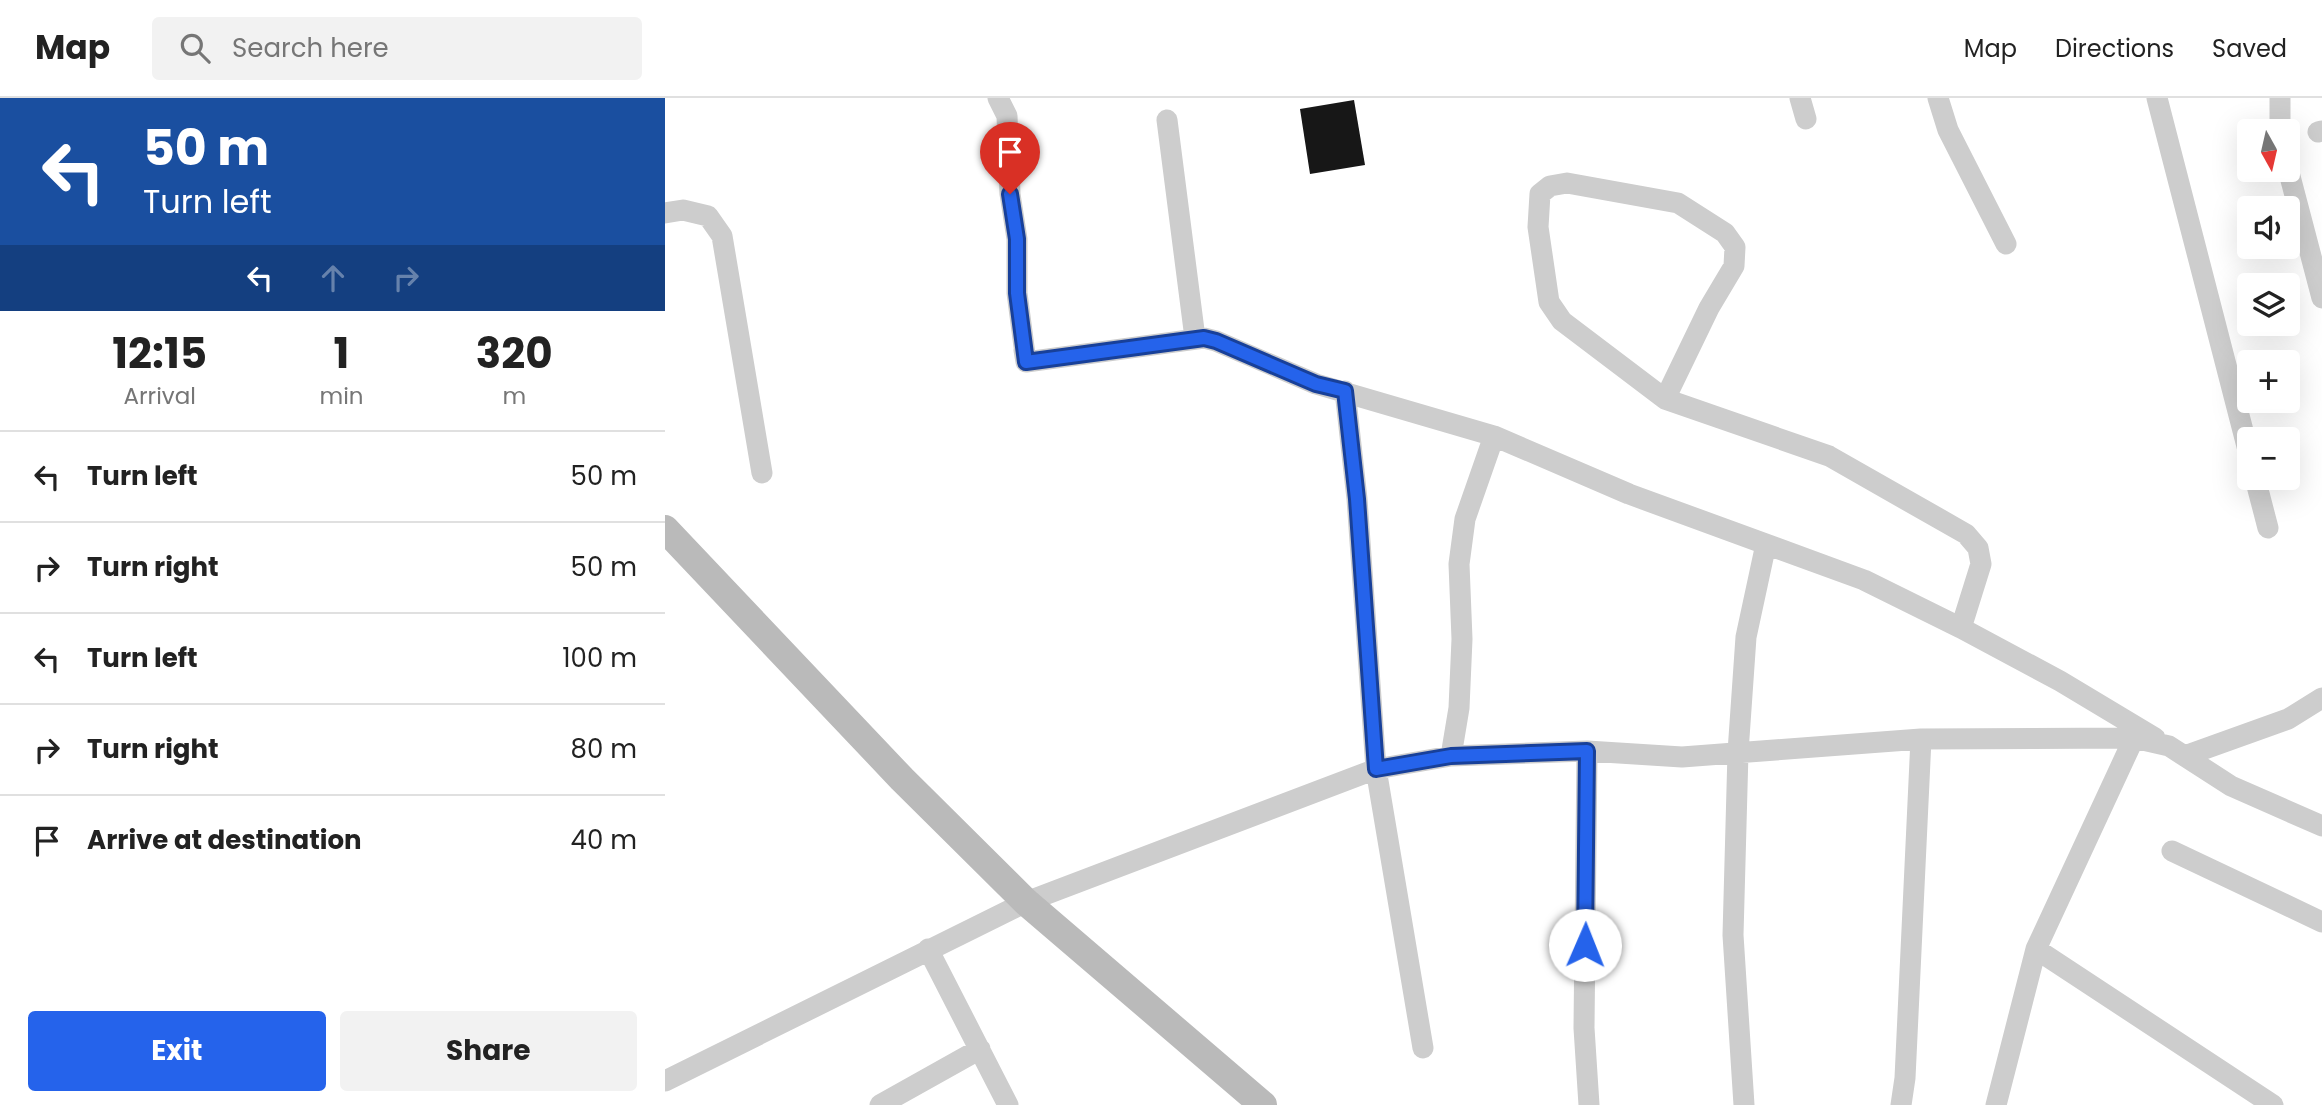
<!DOCTYPE html>
<html lang="en">
<head>
<meta charset="utf-8">
<style>
  :root { --surface:#fff; --page:#f2f2f2; --text:#222; --muted:#767676; --line:#e0e0e0; --accent:#2563eb }
  body { margin:0; font-family:Poppins,sans-serif; background:var(--page); color:var(--text); height:100vh; display:flex; flex-direction:column; font-size:26px; white-space:nowrap }
  * { box-sizing:border-box; margin:0 }
  p { font-size:23px; color:var(--muted) }
  .icon { flex:none; width:38px; height:38px; fill:none; stroke:currentColor; stroke-width:2; stroke-linecap:round; stroke-linejoin:round }
  .map { position:relative; flex:1; overflow:hidden }
  .drawer { display:flex; flex-direction:column; background:var(--surface); width:665px }
  .drawer>* { flex:none }
  .banner { background:#1a4fa0; color:#fff; overflow:hidden }
  .needle { width:46px; rotate:172deg }
  .tools { position:absolute; left:1572px; top:21px; display:grid; gap:14px }
  .tools a { display:grid; place-items:center; width:63px; height:63px; border-radius:7px; background:var(--surface); box-shadow:0 7px 28px #0002; font-size:35px }
  .pin { position:absolute; display:grid; place-items:center; width:60px; height:60px; color:#fff; margin:-72px -30px; border-radius:50% 50% 50% 0; rotate:-45deg; box-shadow:0 0 7px #0007 }
  .pin .icon { rotate:45deg }
  .me { position:absolute; width:77px; margin:-38px; rotate:1deg; stroke-linejoin:round; filter:drop-shadow(0 0 5px #0008) }
  .turn { display:flex; align-items:center; gap:24px; height:147px; padding:0 28px; font-size:32px }
  .turn .icon { width:91px; height:91px; stroke-width:2.5 }
  .turn b { display:block; font-size:49px; line-height:60px }
  .lanes { display:flex; align-items:center; height:66px; padding:0 28px; background:#0003; justify-content:center; gap:35px; direction:ltr }
  .lanes .off { opacity:.35 }
  .eta { display:flex; justify-content:space-evenly; align-items:center; height:119px; text-align:center }
  .eta b { font-size:42px; font-weight:700; line-height:49px }
  .action { display:flex; gap:14px; margin-top:auto; padding:14px 28px }
  .action a { flex:1; height:80px; border-radius:7px; background:var(--accent); color:#fff; font-size:28px; font-weight:700; line-height:80px; text-align:center }
  .action a+a { background:var(--page); color:var(--text) }
  ul { padding:0; list-style:none }
  li { display:flex; align-items:center; gap:21px; height:91px; padding:0 28px; border-top:2px solid var(--line) }
  li div { flex:1 }
  li b { display:block; font-size:26px }
  li em { font-style:normal }
  header { display:flex; align-items:center; gap:42px; box-sizing:border-box; height:98px; padding:0 35px; background:var(--surface); border-bottom:2px solid var(--line) }
  header strong { font-size:33px }
  nav { display:flex; gap:38px; margin-inline-start:auto; font-size:24px }
  .search { width:490px; height:63px; background:var(--page); display:flex; align-items:center; gap:18px; box-sizing:border-box; padding:0 24px; border-radius:7px; color:var(--muted); font-size:26px }
  main { display:flex; flex:1; min-height:0 }
  .map>svg:first-child { display:block }
  .building { fill:#171717 }
  .lines { fill:none; stroke-linecap:round; stroke-linejoin:round }
  .street { stroke:#cdcdcd; stroke-width:21 }
  .secondary { stroke:#bababa; stroke-width:28 }
  .route-casing { stroke:#184099; stroke-width:18 }
  .route { stroke:#2563eb; stroke-width:12 }
</style>
</head>
<body>
<header>
<strong>Map</strong>
<div class="search"><svg class="icon" aria-label="search" viewBox="0 0 24 24"><circle cx="10" cy="10" r="6"/><path d="M15 15l6 6"/></svg>Search here</div>
<nav><a>Map</a><a>Directions</a><a>Saved</a></nav>
</header>
<main>
<section class="drawer">
<div class="banner">
<div class="turn"><svg class="icon" aria-label="left" viewBox="0 0 24 24"><path d="M17 20v-9H6M10 6l-5 5 5 5"/></svg><div><b>50 m</b>Turn left</div></div>
<div class="lanes"><svg class="icon" aria-label="left" viewBox="0 0 24 24"><path d="M17 20v-9H6M10 6l-5 5 5 5"/></svg><svg class="icon off" aria-label="ahead" viewBox="0 0 24 24"><path d="M12 20V5M6 11l6-6 6 6"/></svg><svg class="icon off" aria-label="right" viewBox="0 0 24 24"><path d="M7 20v-9h11M14 6l5 5-5 5"/></svg></div>
</div>
<div class="eta">
<div><b>12:15</b><p>Arrival</p></div>
<div><b>1</b><p>min</p></div>
<div><b>320</b><p>m</p></div>
</div>
<ul>
<li><svg class="icon" aria-label="left" viewBox="0 0 24 24"><path d="M17 20v-9H6M10 6l-5 5 5 5"/></svg><div><b>Turn left</b></div><em>50 m</em></li>
<li><svg class="icon" aria-label="right" viewBox="0 0 24 24"><path d="M7 20v-9h11M14 6l5 5-5 5"/></svg><div><b>Turn right</b></div><em>50 m</em></li>
<li><svg class="icon" aria-label="left" viewBox="0 0 24 24"><path d="M17 20v-9H6M10 6l-5 5 5 5"/></svg><div><b>Turn left</b></div><em>100 m</em></li>
<li><svg class="icon" aria-label="right" viewBox="0 0 24 24"><path d="M7 20v-9h11M14 6l5 5-5 5"/></svg><div><b>Turn right</b></div><em>80 m</em></li>
<li><svg class="icon" aria-label="arrive" viewBox="0 0 24 24"><path d="M6 21V4h12l-3 4 3 4H6"/></svg><div><b>Arrive at destination</b></div><em>40 m</em></li>
</ul>
<div class="action"><a>Exit</a><a>Share</a></div>
</section>
<div class="map">
<svg width="1657" height="1007" viewBox="0 0 1657 1007">
  <rect width="100%" height="100%" fill="#fff"/>
  <path class="building" d="M689 2 700 67 645 76 635 11Z"/>
  <g class="lines">
    <path class="street" d="M333 0 342 18 345 96 352 141V195L361 264 359 252
      M1135 0 1141 21
      M1273 0 1283 32 1341 146
      M1492 0 1584 356
      M1615 0V33
      M502 22 530 240
      M1653 34 1657 33
      M1622 67 1657 200
      M0 115 18 112 43 118 57 138 97 375
      M361 264 539 240 551 243 651 286 829 338
      M680 293 692 401 711 671 758 950
      M1000 301 897 223 884 204 873 129 875 96 885 88 902 85 1013 105 1060 135 1070 149 1069 168 1044 210 1000 301 1164 358 1301 436 1313 450 1316 466 1296 530
      M1590 380 1603 430
      M922 653 919 930 924 1007
      M786 658 794 610 797 541 794 466 800 421 829 338 964 396 1199 482 1296 530 1395 583 1490 640
      M1520 658 1623 621 1657 600
      M1507 753 1657 824
      M263 851 343 1007
      M1371 851 1608 1007
      M0 983 361 804 711 671 786 658 922 653 1017 659 1256 641 1469 640 1504 648 1566 688 1657 728
      M215 1007 315 951
      M1079 1007 1068 837 1073 654 1081 539 1101 446
      M1236 1007 1240 980 1256 641
      M1331 1007 1371 851 1469 640"/>
    <path class="secondary" d="M0 431 237 681 361 804 598 1007"/>
  </g>
  <g class="lines">
    <g class="route-casing">
      <path id="route" d="M345 96 352 141V195L361 264 539 240 551 243 651 286 680 293 692 401 711 671 786 658 922 653 920 847"/>
    </g>
    <use href="#route" class="route"/>
  </g>
</svg>
<div class="tools">
<a><svg class="needle" viewBox="-14 -14 28 28"><path d="M0-13l5 13h-10z" fill="#e53935"/><path d="M0 13l5-13h-10z" fill="#767676"/></svg></a>
<a><svg class="icon" aria-label="sound" viewBox="0 0 24 24"><path d="M4 9h4l5-4v14l-5-4H4zM17 9q2 3 0 6"/></svg></a>
<a><svg class="icon" aria-label="layers" viewBox="0 0 24 24"><path d="M12 4l9 5-9 5-9-5zM3 14l9 5 9-5"/></svg></a>
<a>+</a>
<a>−</a>
</div>
<div class="pin" style="left:345px;top:96px;background:#d93025"><svg class="icon" aria-label="arrive" viewBox="0 0 24 24"><path d="M6 21V4h12l-3 4 3 4H6"/></svg></div>
<svg class="me" style="left:920px;top:847px" viewBox="-20 -20 40 40"><circle r="19" fill="#fff"/><path d="M0-13L10 11 0 6-10 11z" fill="#2563eb"/></svg>
</div>
</main>
</body>
</html>
